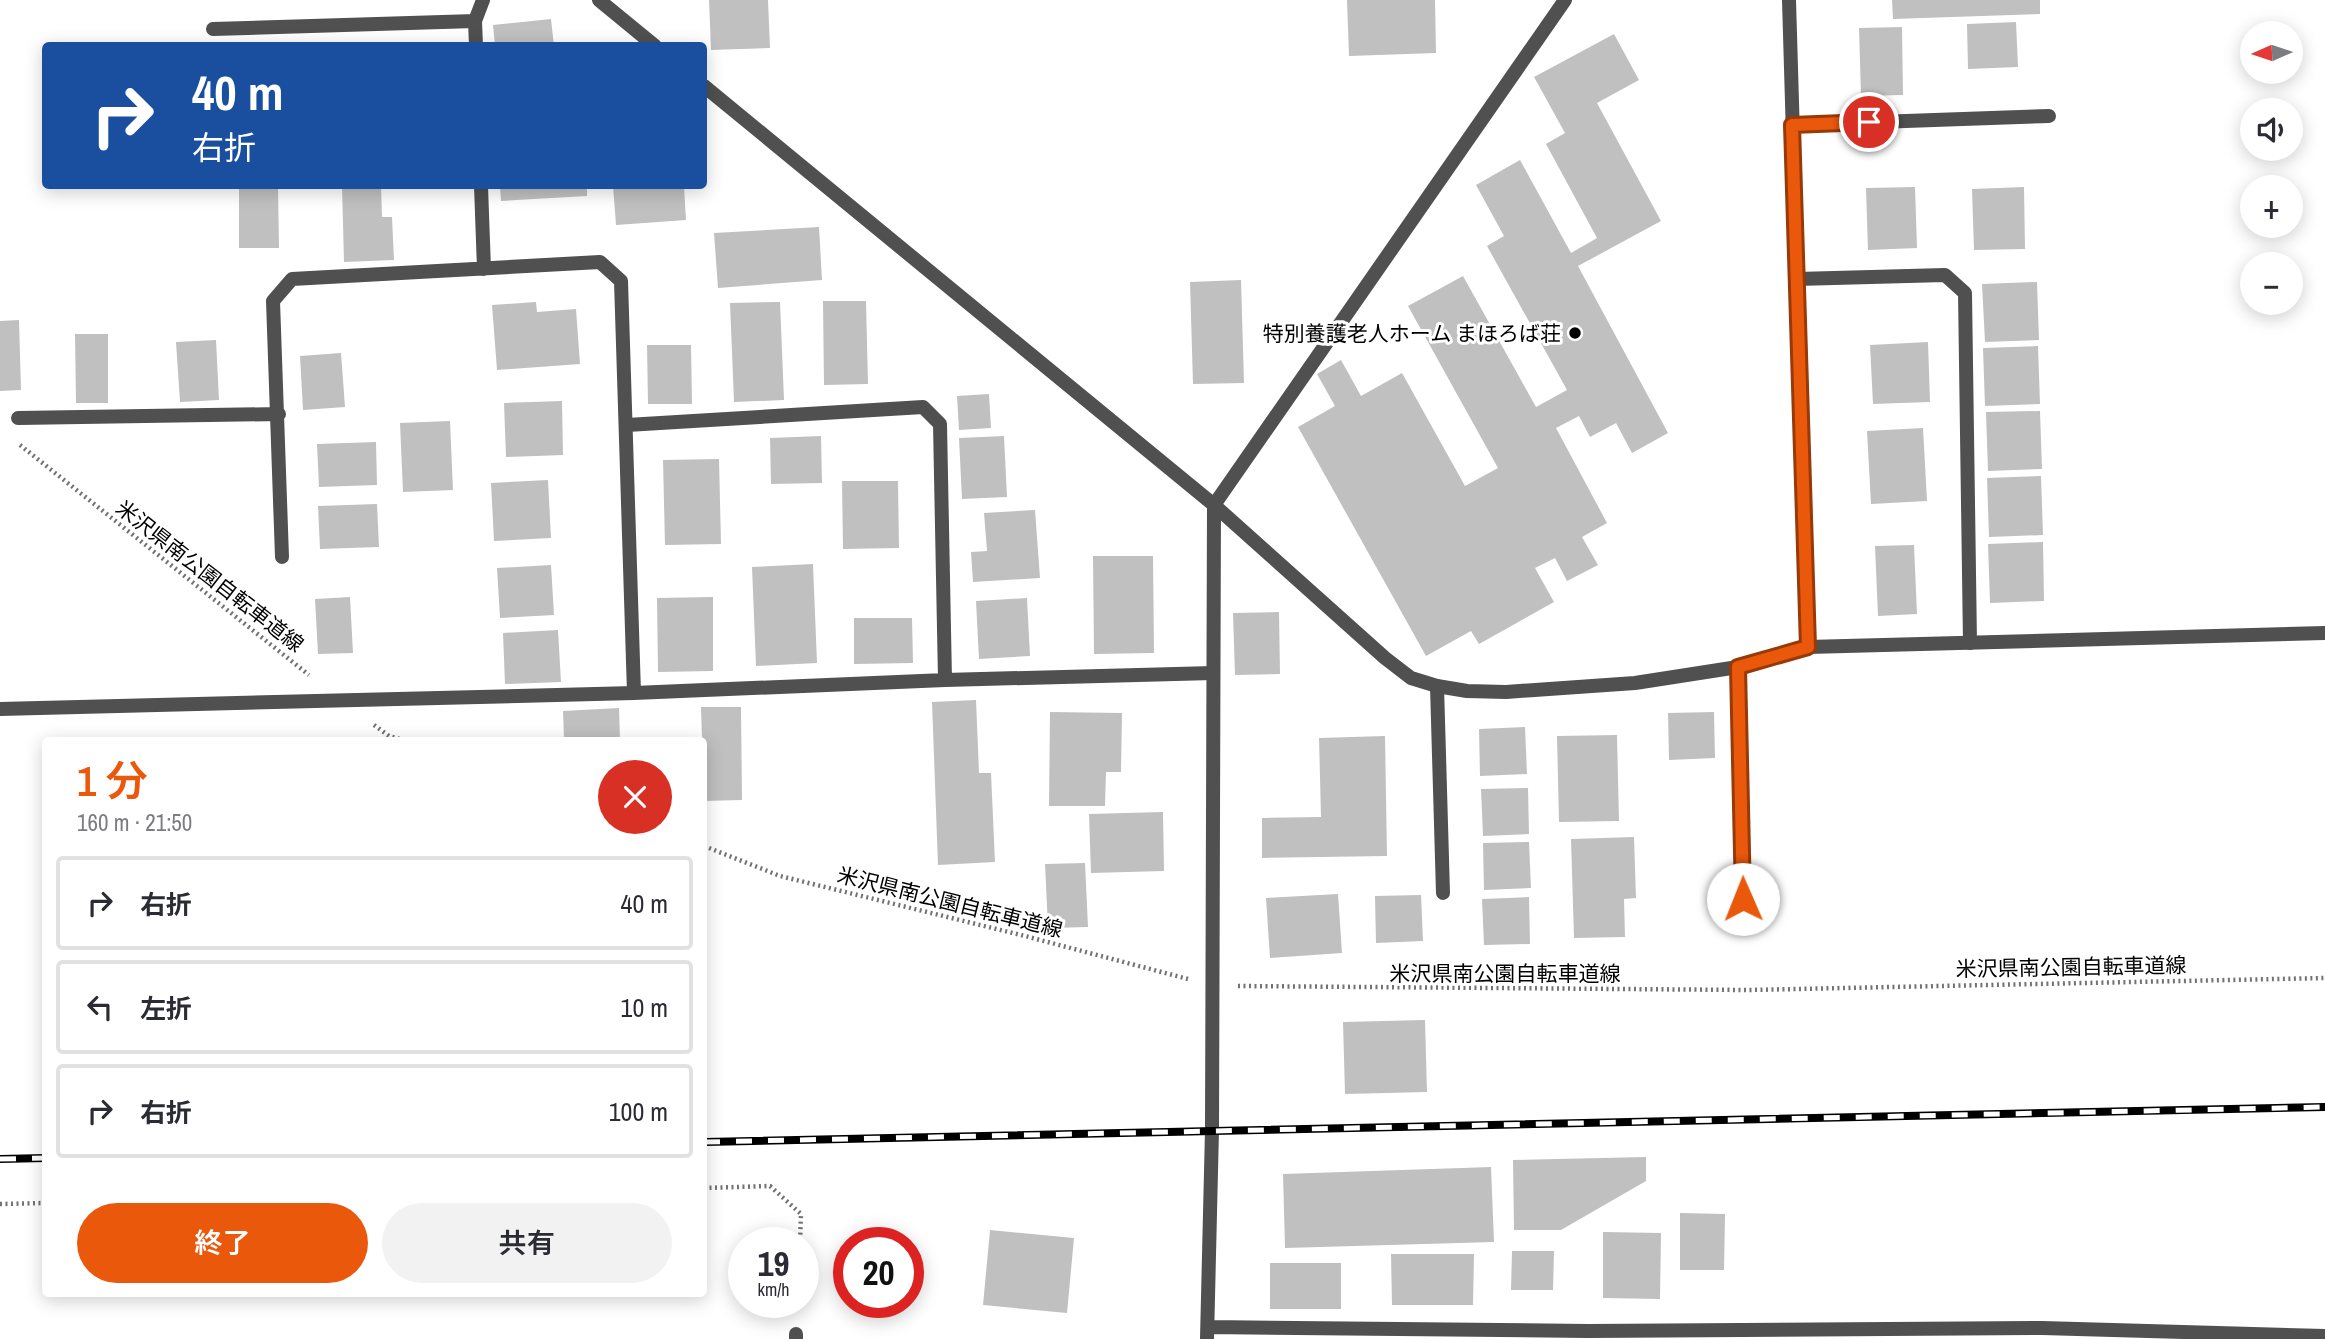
<!DOCTYPE html>
<html lang="ja">
<head>
<meta charset="utf-8">
<style>
  :root { --surface:#fff; --page:#f2f2f3; --text:#2b2b33; --muted:#7c7c81; --line:#e1e1e2; --accent:#ea580c }
  body { margin:0; font-family:"Archivo Narrow","Noto Sans JP",sans-serif; background:var(--page); color:var(--text); height:100vh; display:flex; flex-direction:column; font-size:26px; white-space:nowrap }
  * { box-sizing:border-box; margin:0 }
  p { font-size:23px; color:var(--muted) }
  .icon { flex:none; width:38px; height:38px; fill:none; stroke:currentColor; stroke-width:2; stroke-linecap:round; stroke-linejoin:round }
  .map { position:relative; flex:1; overflow:hidden }
  .sheet { position:absolute; left:42px; top:737px; width:665px; height:560px; display:flex; flex-direction:column; background:var(--surface); border-radius:7px; box-shadow:0 4px 18px #0003 }
  .sheet>* { flex:none }
  .guide { position:absolute; left:42px; top:42px; width:665px; height:147px; border-radius:7px; box-shadow:0 4px 18px #0003; background:#1a4fa0; color:#fff; overflow:hidden }
  .needle { width:46px; rotate:267deg }
  .controls { position:absolute; left:2240px; top:21px; display:grid; gap:14px }
  .controls a { display:grid; place-items:center; width:63px; height:63px; border-radius:50%; background:var(--surface); box-shadow:0 4px 18px #0003; font-size:35px }
  .speed { position:absolute; left:728px; top:1227px; display:flex; gap:14px; font-size:35px; font-weight:700; text-align:center }
  .speed>* { display:grid; place-content:center; width:91px; height:91px; border-radius:50%; background:var(--surface); box-shadow:0 4px 18px #0003; line-height:1 }
  .speed small { font-size:18px; font-weight:400 }
  .speed .limit { border:10px solid #d22; background:#fff; color:#111 }
  .pin { position:absolute; display:grid; place-items:center; width:60px; height:60px; color:#fff; margin:-30px; border:4px solid #fff; border-radius:50%; box-shadow:0 2px 7px #0007 }
  .me { position:absolute; width:77px; margin:-38px; rotate:359deg; stroke-linejoin:round; filter:drop-shadow(0 0 5px #0008) }
  .turn { display:flex; align-items:center; gap:24px; height:147px; padding:0 35px; font-size:32px }
  .turn .icon { width:91px; height:91px; stroke-width:2.5 }
  .turn b { display:block; font-size:49px; line-height:60px }
  .round { display:grid; place-items:center; flex:none; width:74px; height:74px; border-radius:37px; background:var(--page) }
  .summary { display:flex; align-items:center; justify-content:space-between; height:119px; padding:0 35px }
  h1 { font-size:42px; font-weight:600; line-height:52px; color:var(--accent) }
  .button { display:flex; gap:14px; margin-top:auto; padding:14px 35px }
  .button a { flex:1; height:80px; border-radius:42px; background:var(--accent); color:#fff; font-size:28px; font-weight:600; line-height:80px; text-align:center }
  .button a+a { background:var(--page); color:var(--text) }
  ul { padding:0; list-style:none }
  li { display:flex; align-items:center; gap:21px; height:94px; margin:0 14px 10px; padding:0 21px; border:4px solid var(--line); border-radius:7px }
  li div { flex:1 }
  li b { display:block; font-size:26px }
  li em { font-style:normal }
  .map>svg:first-child { display:block }
  .building { fill:#c0c0c0 }
  .lines { fill:none; stroke-linecap:round; stroke-linejoin:round }
  .path { stroke:#727272; stroke-width:4.5; stroke-dasharray:2 3.5; stroke-linecap:butt }
  .service { stroke:#505050; stroke-width:14 }
  .minor { stroke:#505050; stroke-width:14 }
  .tertiary { stroke:#505050; stroke-width:14 }
  .rail-casing { stroke:#000; stroke-width:8 }
  .rail { stroke:#fff; stroke-width:5; stroke-dasharray:16; stroke-linecap:butt }
  .route-casing { stroke:#983908; stroke-width:18 }
  .route { stroke:#ea580c; stroke-width:12 }
  .poi-dot { fill:#000; stroke:#fff; stroke-width:2.5 }
  .labels { text-anchor:middle; dominant-baseline:central; stroke-width:6; stroke-linejoin:round; paint-order:stroke }
  .poi-label { font-size:21px; fill:#000; stroke:#fff; text-anchor:end }
  .street-label { font-size:21px; fill:#000; stroke:#fff }
</style>
</head>
<body>
<div class="map">
<svg width="2325" height="1339" viewBox="0 0 2325 1339">
  <rect width="100%" height="100%" fill="#fff"/>
  <path class="building" d="M709 0H768L770 48 711 50Z
    M1347 0H1435L1436 53 1349 56Z
    M1892 0H2040V14L1893 19Z
    M551 19 554 46H495L493 25Z
    M2016 22 2018 67 1968 69 1967 24Z
    M1902 27 1903 95 1861 96 1859 28Z
    M1614 34 1639 80 1597 103 1661 221 1578 266 1668 433 1632 453 1616 423 1590 437 1579 416 1556 428 1607 523 1582 537 1598 565 1567 581 1555 558 1535 568 1554 602 1479 644 1471 631 1426 656 1298 427 1335 406 1317 374 1341 360 1361 396 1402 373 1465 486 1498 468 1408 306 1463 276 1536 407 1567 390 1487 246 1504 236 1476 185 1520 160 1571 253 1597 238 1546 144 1565 133 1534 77Z
    M239 186H278L279 248H239Z
    M342 186H381L382 217H392L394 260 344 262Z
    M500 186H587V196L501 201Z
    M613 186H684L686 220 616 225Z
    M1915 187 1917 248 1868 250 1866 188Z
    M2024 187 2025 249 1974 250 1972 189Z
    M819 227 822 280 718 288 714 233Z
    M1241 280 1244 383 1193 384 1190 282Z
    M2037 282 2039 340 1985 342 1982 284Z
    M823 301H866L868 384 824 385Z
    M536 302 537 312 576 309 580 364 497 370 492 305Z
    M780 302 784 400 734 402 730 303Z
    M19 320 21 390 0 391V321Z
    M75 334H108V403H76Z
    M216 340 219 400 180 402 176 342Z
    M1928 342 1930 402 1873 404 1870 345Z
    M647 345H691L692 404H648Z
    M2038 346 2040 404 1985 406 1983 348Z
    M341 353 345 407 303 410 300 356Z
    M989 394 991 428 959 430 957 396Z
    M562 401 563 455 506 457 504 403Z
    M2040 411 2042 469 1988 471 1986 412Z
    M450 421 453 490 403 492 400 423Z
    M1923 428 1927 501 1871 504 1867 431Z
    M821 436 822 483 771 484 770 438Z
    M1004 436 1007 497 962 499 959 438Z
    M376 442 377 485 319 487 317 444Z
    M719 459 721 544 665 545 663 460Z
    M2041 476 2043 535 1989 537 1987 478Z
    M548 480 551 538 494 541 491 483Z
    M842 481H898L899 548 843 549Z
    M377 504 379 547 320 549 318 506Z
    M1035 510 1040 578 973 582 971 552 987 551 984 513Z
    M2043 542 2044 601 1990 603 1988 544Z
    M1914 545 1917 614 1878 616 1875 546Z
    M1093 556H1153L1154 653 1094 654Z
    M813 564 817 663 756 666 752 567Z
    M551 565 554 615 500 618 497 568Z
    M350 597 353 653 318 654 315 599Z
    M713 597V671L658 672 657 598Z
    M1027 598 1030 656 979 659 976 601Z
    M1279 612 1280 674 1235 675 1233 613Z
    M854 618H912L913 663 854 664Z
    M558 630 561 682 505 684 503 633Z
    M976 700 979 773H991L995 862 938 865 932 702Z
    M701 707H741L742 800 704 801Z
    M619 708 620 740H564L563 711Z
    M1050 712 1122 713 1121 772H1106L1105 806H1049Z
    M1714 712 1715 758 1669 760 1668 713Z
    M1525 727 1527 774 1480 776 1479 729Z
    M1617 735 1619 821 1559 822 1557 736Z
    M1385 736 1387 856 1262 858V818L1321 817 1319 738Z
    M1528 788 1529 834 1483 836 1481 789Z
    M1163 812 1164 871 1091 873 1089 814Z
    M1634 837 1636 898 1624 899 1625 937 1574 938 1571 839Z
    M1529 842 1531 888 1484 890 1483 843Z
    M1085 863 1088 927 1048 928 1045 864Z
    M1338 894 1342 953 1270 958 1266 898Z
    M1421 895 1423 941 1376 943 1375 896Z
    M1529 897 1530 944 1484 945 1482 899Z
    M1425 1020 1427 1092 1345 1094 1343 1022Z
    M1646 1157V1181L1561 1230H1514L1513 1160Z
    M1491 1167 1494 1242 1285 1248 1283 1174Z
    M1680 1213 1725 1214 1724 1270H1680Z
    M990 1230 1074 1238 1067 1313 983 1305Z
    M1603 1232 1661 1233 1660 1299 1603 1298Z
    M1512 1251H1554L1553 1290H1511Z
    M1391 1254H1474L1473 1305H1392Z
    M1270 1263H1341V1309H1270Z"/>
  <g class="lines">
    <path class="path" d="M20 445 309 675
      M374 725 389 736 403 740
      M704 846 780 876 1025 936 1188 979
      M1238 986 1748 990 2325 978
      M704 1188 770 1186 801 1214 800 1242
      M0 1204 46 1203"/>
    <path class="service" d="M213 29 475 21
      M476 46 475 21 483 0
      M1792 125 2049 116
      M481 186 484 269
      M1797 279 1945 275 1965 293 1970 643
      M18 418 279 414
      M627 425 923 407 940 424 945 680
      M282 557 273 301 292 279 600 262 621 281 634 693
      M1738 667 1744 925
      M1437 686 1443 893
      M0 709 634 693 945 680 1213 673
      M796 1339V1334"/>
    <path class="minor" d="M599 0 655 46
      M704 86 1214 505 1385 658 1411 678 1437 686 1467 691 1506 692 1635 683 1738 667 1808 647
      M1208 1327 1588 1331 2042 1328 2325 1336
      M1207 1339 1212 1130 1214 505 1565 0"/>
    <path class="tertiary" d="M1789 0 1808 647 2325 633"/>
    <g class="rail-casing">
      <path id="rail" d="M704 1142 2325 1107
        M0 1159 46 1158"/>
    </g>
    <use href="#rail" class="rail"/>
  </g>
  <g class="lines">
    <g class="route-casing">
      <path id="route" d="M1743 899 1738 667 1808 647 1792 125 1869 122"/>
    </g>
    <use href="#route" class="route"/>
  </g>
  <circle class="poi-dot" cx="1575" cy="333" r="7"/>
  <g class="labels">
    <g class="poi-label">
      <text x="1561" y="333">特別養護老人ホーム まほろば荘</text>
    </g>
    <g class="street-label">
      <text transform="translate(210 576) rotate(38)">米沢県南公園自転車道線</text>
      <text transform="translate(950 902) rotate(14)">米沢県南公園自転車道線</text>
      <text transform="translate(2071 967) rotate(-1)">米沢県南公園自転車道線</text>
      <text x="1505" y="973">米沢県南公園自転車道線</text>
    </g>
  </g>
</svg>
<div class="controls">
<a><svg class="needle" viewBox="-14 -14 28 28"><path d="M0-13l5 13h-10z" fill="#e53935"/><path d="M0 13l5-13h-10z" fill="#7c7c81"/></svg></a>
<a><svg class="icon" aria-label="sound" viewBox="0 0 24 24"><path d="M4 9h4l5-4v14l-5-4H4zM17 9q2 3 0 6"/></svg></a>
<a>+</a>
<a>−</a>
</div>
<div class="speed"><div>19<small>km/h</small></div><div class="limit">20</div></div>
<div class="pin" style="left:1869px;top:122px;background:#d93025"><svg class="icon" aria-label="arrive" viewBox="0 0 24 24"><path d="M6 21V4h12l-3 4 3 4H6"/></svg></div>
<svg class="me" style="left:1743px;top:899px" viewBox="-20 -20 40 40"><circle r="19" fill="#fff"/><path d="M0-13L10 11 0 6-10 11z" fill="#ea580c"/></svg>
<div class="guide">
<div class="turn"><svg class="icon" aria-label="right" viewBox="0 0 24 24"><path d="M7 20v-9h11M14 6l5 5-5 5"/></svg><div><b>40 m</b>右折</div></div>
</div>
<section class="sheet">
<div class="summary"><div><h1>1 分</h1><p>160 m · 21:50</p></div><a class="round" style="background:#d93025;color:#fff"><svg class="icon" aria-label="close" viewBox="0 0 24 24"><path d="M6 6l12 12M18 6L6 18"/></svg></a></div>
<ul>
<li><svg class="icon" aria-label="right" viewBox="0 0 24 24"><path d="M7 20v-9h11M14 6l5 5-5 5"/></svg><div><b>右折</b></div><em>40 m</em></li>
<li><svg class="icon" aria-label="left" viewBox="0 0 24 24"><path d="M17 20v-9H6M10 6l-5 5 5 5"/></svg><div><b>左折</b></div><em>10 m</em></li>
<li><svg class="icon" aria-label="right" viewBox="0 0 24 24"><path d="M7 20v-9h11M14 6l5 5-5 5"/></svg><div><b>右折</b></div><em>100 m</em></li>
</ul>
<div class="button"><a>終了</a><a>共有</a></div>
</section>
</div>
</body>
</html>
